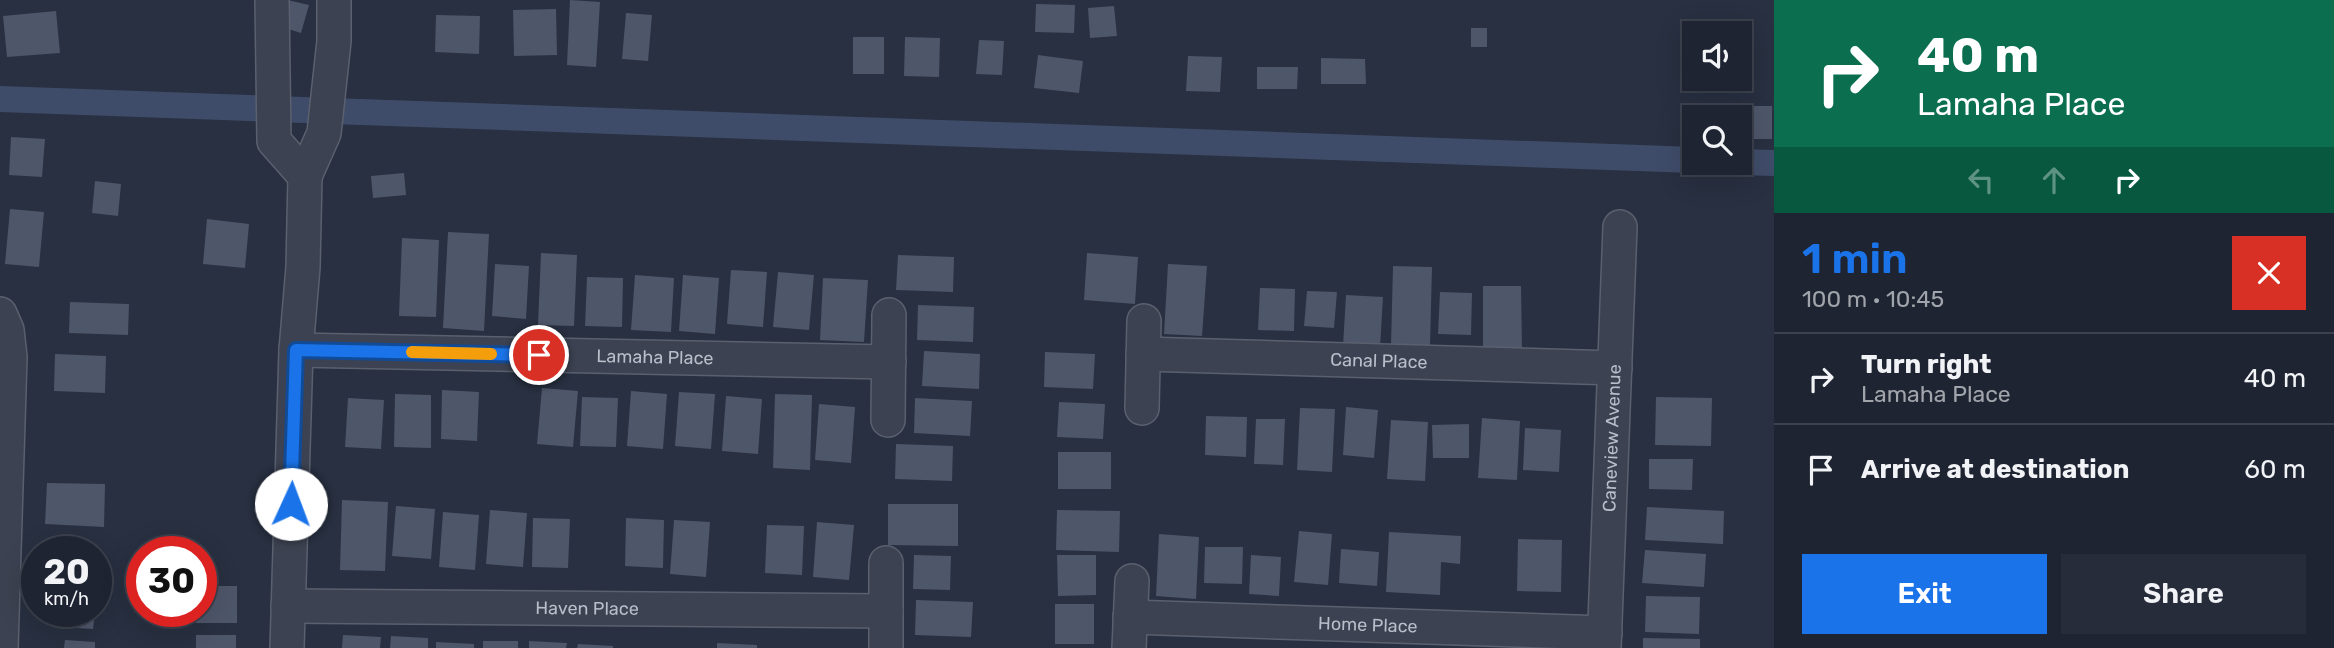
<!DOCTYPE html>
<html lang="en">
<head>
<meta charset="utf-8">
<style>
  :root { --surface:#1e2431; --page:#262c39; --text:#f1f3f6; --muted:#a1a4ab; --line:#3c414d; --accent:#1a73e8 }
  body { margin:0; font-family:Rubik,sans-serif; background:var(--page); color:var(--text); height:100vh; display:flex; flex-direction:column; font-size:26px; white-space:nowrap }
  * { box-sizing:border-box; margin:0 }
  p { font-size:23px; color:var(--muted) }
  .icon { flex:none; width:38px; height:38px; fill:none; stroke:currentColor; stroke-width:2; stroke-linecap:round; stroke-linejoin:round }
  .map { position:relative; flex:1; overflow:hidden }
  .side { display:flex; flex-direction:column; background:var(--surface); width:560px }
  .side>* { flex:none }
  .banner { background:#0b6e4f; color:#fff; overflow:hidden }
  .controls { position:absolute; left:1682px; top:21px; display:grid; gap:14px }
  .controls a { display:grid; place-items:center; width:70px; height:70px; border-radius:0px; background:var(--surface); box-shadow:0 7px 28px #0002,0 0 0 2px var(--line); font-size:35px }
  .speed { position:absolute; left:21px; top:536px; display:flex; gap:14px; font-size:35px; font-weight:700; text-align:center }
  .speed>* { display:grid; place-content:center; width:91px; height:91px; border-radius:50%; background:var(--surface); box-shadow:0 7px 28px #0002,0 0 0 2px var(--line); line-height:1 }
  .speed small { font-size:18px; font-weight:400 }
  .speed .limit { border:10px solid #d22; background:#fff; color:#111 }
  .pin { position:absolute; display:grid; place-items:center; width:60px; height:60px; color:#fff; margin:-30px; border:4px solid #fff; border-radius:50%; box-shadow:0 2px 7px #0007 }
  .me { position:absolute; width:77px; margin:-38px; rotate:2deg; stroke-linejoin:round; filter:drop-shadow(0 0 5px #0008) }
  .turn { display:flex; align-items:center; gap:24px; height:147px; padding:0 28px; font-size:32px }
  .turn .icon { width:91px; height:91px; stroke-width:2.5 }
  .turn b { display:block; font-size:49px; line-height:60px }
  .lanes { display:flex; align-items:center; height:66px; padding:0 28px; background:#0003; justify-content:center; gap:35px; direction:ltr }
  .lanes .off { opacity:.35 }
  .round { display:grid; place-items:center; flex:none; width:74px; height:74px; border-radius:0px; background:var(--page) }
  .summary { display:flex; align-items:center; justify-content:space-between; height:119px; padding:0 28px }
  h1 { font-size:42px; font-weight:600; line-height:52px; color:var(--accent) }
  .action { display:flex; gap:14px; margin-top:auto; padding:14px 28px }
  .action a { flex:1; height:80px; border-radius:0px; background:var(--accent); color:#fff; font-size:28px; font-weight:600; line-height:80px; text-align:center }
  .action a+a { background:var(--page); color:var(--text) }
  ul { padding:0; list-style:none }
  li { display:flex; align-items:center; gap:21px; height:91px; padding:0 28px; border-top:2px solid var(--line) }
  li div { flex:1 }
  li b { display:block; font-size:26px }
  li em { font-style:normal }
  main { display:flex; flex:1; min-height:0 }
  .map>svg:first-child { display:block }
  .lines { fill:none; stroke-linecap:round; stroke-linejoin:round }
  .canal { stroke:#3f4c69; stroke-width:26 }
  .building { fill:#4e566a }
  .minor-casing { stroke:#5a606e; stroke-width:36 }
  .minor { stroke:#3c4251; stroke-width:33 }
  .route-casing { stroke:#114b97; stroke-width:18 }
  .route { stroke:#1a73e8; stroke-width:12 }
  .slow { stroke:#f59e0b; stroke-width:12 }
  .labels { text-anchor:middle; dominant-baseline:central; stroke-width:7; stroke-linejoin:round; paint-order:stroke }
  .street-label { font-size:18px; fill:#b9becb; stroke:#202736 }
</style>
</head>
<body>
<main>
<div class="map">
<svg width="1774" height="648" viewBox="0 0 1774 648">
  <rect width="100%" height="100%" fill="#283041"/>
  <g class="lines">
    <path class="canal" d="M0 99 1694 160
      M1740 162 1774 163"/>
  </g>
  <path class="building" d="M287 0 309 5 301 33 279 26Z
    M570 0 600 2 596 67 567 65Z
    M1036 4 1075 5 1074 33 1035 32Z
    M1114 6 1117 36 1090 38 1088 8Z
    M556 9 557 55 514 56 513 10Z
    M56 11 60 53 7 57 3 16Z
    M626 13 652 15 648 61 622 59Z
    M436 15 480 16 479 54 435 52Z
    M1471 28H1487V47H1471Z
    M853 37H884V74H853Z
    M905 37 940 38 939 77 904 76Z
    M979 40 1004 41 1002 75 976 74Z
    M1038 55 1083 61 1079 93 1034 88Z
    M1188 56 1222 57 1220 92 1186 91Z
    M1321 58 1365 59 1366 84H1321Z
    M1257 67H1298L1297 89H1257Z
    M1737 106H1772V139H1740Z
    M11 137 45 139 42 177 9 175Z
    M404 173 406 195 373 198 371 176Z
    M95 181 121 184 118 216 92 213Z
    M10 209 44 212 39 267 5 264Z
    M207 219 249 224 245 268 203 264Z
    M448 232 489 234 484 331 443 328Z
    M402 238 439 240 436 317 399 316Z
    M541 253 577 255 574 326 538 325Z
    M1087 253 1138 257 1135 304 1084 300Z
    M898 255 954 257 953 292 896 290Z
    M495 264 529 266 526 319 492 316Z
    M1168 264 1207 266 1202 336 1164 334Z
    M1393 266 1432 267 1430 347 1391 345Z
    M731 270 767 272 763 327 727 324Z
    M778 272 814 275 809 330 773 327Z
    M635 275 674 278 671 332 631 330Z
    M683 275 719 278 715 334 679 331Z
    M587 277 623 278 622 327 585 326Z
    M823 278 868 280 864 342 820 340Z
    M1483 286H1521L1522 350H1483Z
    M1260 288 1295 289 1294 331 1258 330Z
    M1307 291 1337 292 1334 328 1304 326Z
    M1440 292 1472 293 1471 335 1438 334Z
    M1346 295 1383 297 1380 348 1343 346Z
    M70 302 129 304 128 335 69 333Z
    M918 305 974 307 973 342 917 340Z
    M924 351 980 354 979 389 922 386Z
    M1045 352 1095 354 1093 389 1044 387Z
    M55 354 106 356 105 393 54 391Z
    M542 388 578 391 573 447 537 444Z
    M442 390 479 392 477 441 441 439Z
    M631 391 667 394 663 449 627 446Z
    M679 392 715 394 711 449 675 446Z
    M395 394 431 395V448L394 447Z
    M775 394 812 395 810 470 773 468Z
    M726 396 762 399 758 454 722 451Z
    M582 397 618 398 616 447 580 446Z
    M1656 397 1712 398 1711 446 1655 445Z
    M348 398 384 400 381 449 345 447Z
    M915 398 972 401 970 436 914 433Z
    M1059 402 1105 404 1103 439 1057 437Z
    M819 404 855 407 851 463 815 460Z
    M1346 407 1378 410 1374 458 1343 455Z
    M1300 408 1335 409 1332 472 1297 470Z
    M1206 416 1247 417 1246 457 1205 455Z
    M1482 418 1520 421 1517 480 1478 478Z
    M1256 419H1285L1283 465 1254 464Z
    M1391 420 1428 422 1425 481 1387 479Z
    M1469 424V458H1433L1432 425Z
    M1525 428 1561 430 1559 472 1523 470Z
    M896 444 953 446 952 481 895 479Z
    M1058 452H1111V489H1058Z
    M1649 459H1693L1692 490 1649 489Z
    M47 483 105 484 104 527 45 524Z
    M342 500 388 502 385 571 340 570Z
    M888 504H958V546L888 545Z
    M396 506 435 509 431 559 392 556Z
    M1647 507 1724 511 1723 544 1645 540Z
    M490 510 527 513 523 567 486 564Z
    M1057 510 1120 511 1119 552 1056 550Z
    M443 512 479 515 475 570 439 567Z
    M533 518 570 519 568 568 532 567Z
    M626 518 664 520 663 568 625 566Z
    M674 520 710 522 706 577 670 574Z
    M817 522 854 525 849 580 813 577Z
    M767 525 804 526 802 575 765 573Z
    M1299 531 1332 534 1328 585 1294 582Z
    M1389 532 1461 536 1460 564 1441 562 1440 595 1386 592Z
    M1159 534 1199 537 1196 599 1156 596Z
    M1518 539 1562 540 1561 592 1517 591Z
    M55 543 97 545V551H55Z
    M1205 547H1243L1242 584 1204 583Z
    M1341 549 1379 552 1377 586 1339 583Z
    M1645 550 1706 554 1704 587 1642 583Z
    M914 555 951 556 950 590 913 589Z
    M1057 555H1096V595L1058 596Z
    M1251 555 1281 557 1279 596 1249 594Z
    M201 586H237V623H196V611H201Z
    M1646 596 1700 597 1699 634 1645 632Z
    M916 600 973 602 971 637 915 635Z
    M1055 604H1094V644H1055Z
    M65 611H95L93 629 63 627Z
    M196 635H236V648H196Z
    M343 635 381 637 380 648H342Z
    M391 636 428 638V648H390Z
    M1643 638 1700 639V648H1643Z
    M65 640 95 642V648H64Z
    M483 641H518V648H483Z
    M529 641 567 643 566 648H529Z
    M436 642 474 644V648H436Z
    M717 643 757 645V648H717Z
    M578 644 613 646V648H577Z"/>
  <g class="lines">
    <g class="minor-casing">
      <g id="minor">
        <path d="M272 0 274 141 305 176 324 133 334 41V0"/>
        <path d="M0 314 7 330 10 357 1 648"/>
        <path id="s1" d="M296 350 889 362"/>
        <path id="s2" d="M1143 354 1615 368"/>
        <path d="M1142 408 1144 321"/>
        <path d="M888 420 889 315"/>
        <path id="s3" d="M288 606 886 611"/>
        <path id="s4" d="M1130 617 1605 633"/>
        <path d="M287 648 296 350 303 267 305 176"/>
        <path d="M886 648V563"/>
        <path d="M1129 648 1132 581"/>
        <path id="s5" d="M1604 648 1620 227"/>
      </g>
    </g>
    <use href="#minor" class="minor"/>
  </g>
  <g class="lines">
    <g class="route-casing">
      <path id="route" d="M291 504 296 350 539 355"/>
    </g>
    <use href="#route" class="route"/>
    <path class="slow" d="M412 352 491 354"/>
  </g>
  <g class="labels">
    <g class="street-label">
      <text stroke="none"><textPath href="#s1" startOffset="359">Lamaha Place</textPath></text>
      <text stroke="none"><textPath href="#s2" startOffset="236">Canal Place</textPath></text>
      <text stroke="none"><textPath href="#s5" startOffset="210">Caneview Avenue</textPath></text>
      <text stroke="none"><textPath href="#s3" startOffset="299">Haven Place</textPath></text>
      <text stroke="none"><textPath href="#s4" startOffset="238">Home Place</textPath></text>
    </g>
  </g>
</svg>
<div class="controls">
<a><svg class="icon" aria-label="sound" viewBox="0 0 24 24"><path d="M4 9h4l5-4v14l-5-4H4zM17 9q2 3 0 6"/></svg></a>
<a><svg class="icon" aria-label="search" viewBox="0 0 24 24"><circle cx="10" cy="10" r="6"/><path d="M15 15l6 6"/></svg></a>
</div>
<div class="speed"><div>20<small>km/h</small></div><div class="limit">30</div></div>
<div class="pin" style="left:539px;top:355px;background:#d93025"><svg class="icon" aria-label="arrive" viewBox="0 0 24 24"><path d="M6 21V4h12l-3 4 3 4H6"/></svg></div>
<svg class="me" style="left:291px;top:504px" viewBox="-20 -20 40 40"><circle r="19" fill="#fff"/><path d="M0-13L10 11 0 6-10 11z" fill="#1a73e8"/></svg>
</div>
<section class="side">
<div class="banner">
<div class="turn"><svg class="icon" aria-label="right" viewBox="0 0 24 24"><path d="M7 20v-9h11M14 6l5 5-5 5"/></svg><div><b>40 m</b>Lamaha Place</div></div>
<div class="lanes"><svg class="icon off" aria-label="left" viewBox="0 0 24 24"><path d="M17 20v-9H6M10 6l-5 5 5 5"/></svg><svg class="icon off" aria-label="ahead" viewBox="0 0 24 24"><path d="M12 20V5M6 11l6-6 6 6"/></svg><svg class="icon" aria-label="right" viewBox="0 0 24 24"><path d="M7 20v-9h11M14 6l5 5-5 5"/></svg></div>
</div>
<div class="summary"><div><h1>1 min</h1><p>100 m · 10:45</p></div><a class="round" style="background:#d93025;color:#fff"><svg class="icon" aria-label="close" viewBox="0 0 24 24"><path d="M6 6l12 12M18 6L6 18"/></svg></a></div>
<ul>
<li><svg class="icon" aria-label="right" viewBox="0 0 24 24"><path d="M7 20v-9h11M14 6l5 5-5 5"/></svg><div><b>Turn right</b><p>Lamaha Place</p></div><em>40 m</em></li>
<li><svg class="icon" aria-label="arrive" viewBox="0 0 24 24"><path d="M6 21V4h12l-3 4 3 4H6"/></svg><div><b>Arrive at destination</b></div><em>60 m</em></li>
</ul>
<div class="action"><a>Exit</a><a>Share</a></div>
</section>
</main>
</body>
</html>
